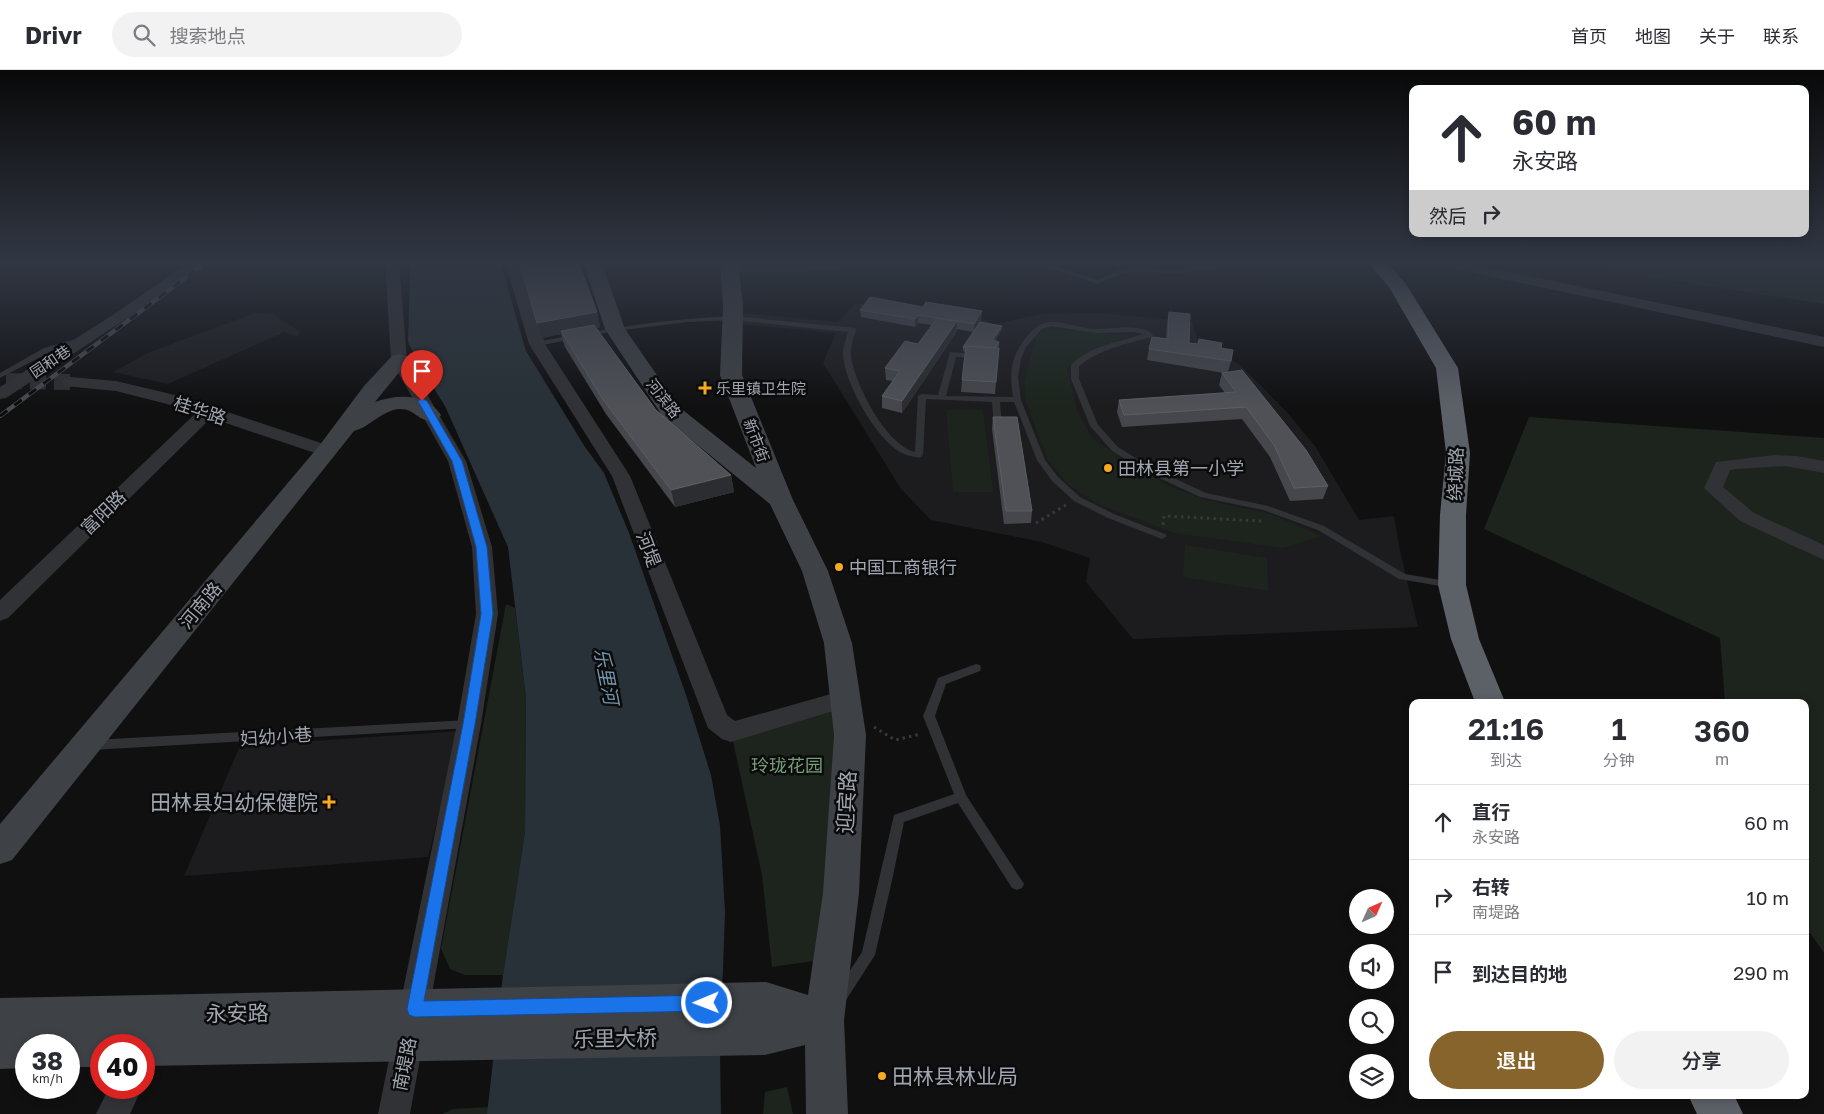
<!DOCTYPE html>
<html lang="zh">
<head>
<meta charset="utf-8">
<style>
  :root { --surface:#fff; --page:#f2f2f3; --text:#2b2b33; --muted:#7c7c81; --line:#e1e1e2; --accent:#86642c }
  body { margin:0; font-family:"Golos Text","Noto Sans SC",sans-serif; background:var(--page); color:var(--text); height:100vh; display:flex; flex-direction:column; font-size:19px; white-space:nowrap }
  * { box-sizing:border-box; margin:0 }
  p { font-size:16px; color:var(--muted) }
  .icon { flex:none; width:28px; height:28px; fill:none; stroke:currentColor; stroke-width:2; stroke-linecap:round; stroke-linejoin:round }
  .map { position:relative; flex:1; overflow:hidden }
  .details { position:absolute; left:1409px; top:629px; width:400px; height:400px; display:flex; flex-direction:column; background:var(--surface); border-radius:10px; box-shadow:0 2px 8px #0003 }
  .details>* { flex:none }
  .banner { position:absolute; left:1409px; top:15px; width:400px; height:152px; border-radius:10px; box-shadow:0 2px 8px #0003; background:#fff; color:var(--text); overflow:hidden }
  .needle { width:32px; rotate:45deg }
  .tools { position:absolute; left:1349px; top:819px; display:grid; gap:10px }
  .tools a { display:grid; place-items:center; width:45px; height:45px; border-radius:50%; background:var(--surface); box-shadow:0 2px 8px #0003; font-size:25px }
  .speed { position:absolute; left:15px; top:964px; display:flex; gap:10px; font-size:25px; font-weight:700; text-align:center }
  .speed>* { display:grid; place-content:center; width:65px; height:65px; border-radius:50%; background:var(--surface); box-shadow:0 2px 8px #0003; line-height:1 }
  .speed small { font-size:12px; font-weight:400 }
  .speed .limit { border:8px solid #d22; background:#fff; color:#111 }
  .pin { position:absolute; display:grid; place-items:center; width:42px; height:42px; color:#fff; margin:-51px -21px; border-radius:50% 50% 50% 0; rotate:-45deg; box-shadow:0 0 5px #0007 }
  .pin .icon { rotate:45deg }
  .me { position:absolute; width:55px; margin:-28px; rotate:269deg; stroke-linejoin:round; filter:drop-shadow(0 0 4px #0008) }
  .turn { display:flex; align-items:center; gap:18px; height:105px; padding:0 20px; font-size:22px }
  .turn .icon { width:65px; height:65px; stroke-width:2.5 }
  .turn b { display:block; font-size:35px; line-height:42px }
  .then { display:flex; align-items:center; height:48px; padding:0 20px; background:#0003; gap:10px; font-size:19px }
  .eta { display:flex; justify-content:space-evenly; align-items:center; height:85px; text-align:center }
  .eta b { font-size:30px; font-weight:600; line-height:35px }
  .cta { display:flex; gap:10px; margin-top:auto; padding:10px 20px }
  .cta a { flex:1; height:58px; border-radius:30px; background:var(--accent); color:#fff; font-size:20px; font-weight:600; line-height:58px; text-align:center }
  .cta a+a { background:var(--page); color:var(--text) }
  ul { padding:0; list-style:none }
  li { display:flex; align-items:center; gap:15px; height:75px; padding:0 20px; border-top:1px solid var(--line) }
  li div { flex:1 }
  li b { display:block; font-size:19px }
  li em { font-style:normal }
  header { display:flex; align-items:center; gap:30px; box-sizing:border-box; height:70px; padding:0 25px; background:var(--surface); border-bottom:1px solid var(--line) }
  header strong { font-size:24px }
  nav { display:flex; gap:28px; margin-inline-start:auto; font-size:18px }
  .search { width:350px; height:45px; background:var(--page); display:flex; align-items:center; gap:12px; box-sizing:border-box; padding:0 18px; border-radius:28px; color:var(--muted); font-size:19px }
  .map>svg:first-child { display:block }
  .built { fill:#1c1c1e }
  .green { fill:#1c241d }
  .water { fill:#283137 }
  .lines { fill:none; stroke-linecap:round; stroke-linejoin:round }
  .street-tunnel { stroke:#2d2e31; stroke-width:16; stroke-dasharray:16 8; stroke-linecap:butt }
  .path { stroke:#36393d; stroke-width:3; stroke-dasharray:2.5 4; stroke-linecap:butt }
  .lane { fill:#313236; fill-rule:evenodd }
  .street { fill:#313236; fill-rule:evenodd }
  .secondary { fill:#3e4146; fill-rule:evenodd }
  .highway { fill:#5c6067; fill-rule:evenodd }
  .rail-casing { stroke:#474a4f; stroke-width:4.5 }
  .rail { stroke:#0b0b0c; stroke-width:3; stroke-dasharray:9; stroke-linecap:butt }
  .wall { fill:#45474c }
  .shaded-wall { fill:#2c2d30 }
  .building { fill:#4f5157; stroke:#5b5f65 }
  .route { fill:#1a73e8; stroke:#114b97 }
  .poi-dot { fill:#f6a923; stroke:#0b0b0c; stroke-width:2 }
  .labels { text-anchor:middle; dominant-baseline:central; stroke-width:5; stroke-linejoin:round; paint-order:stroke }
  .far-street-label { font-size:15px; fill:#a0a6b2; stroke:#0b0b0c }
  .far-poi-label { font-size:15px; fill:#a0a6b2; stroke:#0b0b0c; text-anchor:start }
  .street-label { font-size:18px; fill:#a0a6b2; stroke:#0b0b0c }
  .poi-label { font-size:18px; fill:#a0a6b2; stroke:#0b0b0c; text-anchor:start }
  .park-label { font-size:18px; fill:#769e78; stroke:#0b0b0c }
  .water-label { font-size:19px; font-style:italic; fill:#7596af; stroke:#0b0b0c }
  .near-poi-label { font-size:21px; fill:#a0a6b2; stroke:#0b0b0c; text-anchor:end }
  .near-street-label { font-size:21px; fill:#a0a6b2; stroke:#0b0b0c }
</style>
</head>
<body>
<header>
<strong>Drivr</strong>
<div class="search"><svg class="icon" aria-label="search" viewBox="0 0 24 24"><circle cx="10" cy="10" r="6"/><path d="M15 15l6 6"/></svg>搜索地点</div>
<nav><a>首页</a><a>地图</a><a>关于</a><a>联系</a></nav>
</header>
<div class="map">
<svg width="1824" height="1044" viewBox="0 0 1824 1044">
  <rect width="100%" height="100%" fill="#101011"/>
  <path class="built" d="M856 233 971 244 994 254 1042 244 1100 243 1192 252 1197 269 1240 295 1285 340 1315 376 1359 450 1394 446 1400 481 1418 557 1133 569 1086 512 1090 488 1042 472 931 450 901 419 823 293 836 263 740 254 743 243 838 252Z
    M255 243 273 244 299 261V267L284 262 168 314 113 302 150 282Z
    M460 661 428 787 184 806 240 676Z"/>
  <path class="green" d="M1563 191H1824V234L1593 198Z
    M1054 259 1134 266C1105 274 1089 278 1067 298L1077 340 1092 368 1130 394 1171 417 1206 430 1271 444 1322 466 1283 478 1174 463 1098 434 1067 414 1048 390 1026 332 1024 312 1036 266 1044 261Z
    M946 340H983L993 422H953Z
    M1529 347 1824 368V883L1805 856V632H1725L1720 568 1484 459Z
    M1185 475 1267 488 1268 521 1183 507Z
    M506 534 515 538 526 628 525 762 503 905H465L450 899 441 879Z
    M836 631 820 890 772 897 762 805 731 662Z
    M787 1017 793 1044H763L765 1022Z
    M489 1037 487 1044H442L453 1039Z"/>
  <path class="water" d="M408 191H500L526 281 585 377 604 403 629 463 686 625 711 705 720 756 725 842 720 984 721 1044H487L503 905 525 762 526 628 508 477 445 336 418 293 408 272 410 207Z"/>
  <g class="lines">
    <path class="street-tunnel" d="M6 311 70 312"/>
    <path class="path" d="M1036 453 1066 435
      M1163 455 1164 446 1261 451
      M874 657 895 670 921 664"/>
    <path class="lane" d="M1022 191 1045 192 1098 210 1122 199 1143 197 1172 200 1238 191H1256L1253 193 1172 204 1143 201 1123 203 1098 214 1044 196Z
      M732 246 855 258 856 260C853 269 850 278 851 287 855 314 886 375 915 382L918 326 922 324 938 325 950 282 975 284 979 286 975 288 956 287 946 326 1013 327C1009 300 1011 285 1029 264 1035 257 1042 252 1052 252 1067 252 1082 259 1097 259 1112 259 1143 253 1153 265L1152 267C1126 274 1100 279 1079 296V309L1098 355 1118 377 1150 397 1206 423 1268 436 1324 456 1405 504 1452 512 1457 515 1452 518 1399 509 1318 460 1263 440 1200 427 1144 401 1112 381 1090 356 1071 309V295C1089 276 1119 272 1143 264L1135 262 1095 263 1051 256 1042 259 1026 277 1021 289 1018 307 1021 330 1045 390 1058 407 1080 427 1114 444 1165 464 1167 466 1162 469 1108 448 1074 431 1052 411 1037 390 1014 332H1000L1002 357 998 359 994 357 992 332 926 329 923 385 919 388C913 386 906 386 900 382 876 368 844 313 843 284 843 277 846 269 848 262L732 250 688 252 615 261 537 276 533 274 537 272C602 259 666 249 732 246Z
      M80 268H83V272L50 282 0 308V303L44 278Z
      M976 594 980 595 981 598 980 601 946 614 935 646 966 725 1024 814 1022 818 1017 820 1012 818 958 733 904 752 893 806 875 885 846 930 841 932 836 930 834 925 862 882 894 745 954 724 923 646 937 611 938 608Z
      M469 650 473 651 475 654 473 657 469 658 92 680 88 678 86 675 88 672 92 670Z"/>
    <path class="street" d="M191 191H207L132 245 6 328 0 329V317L122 239Z
      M385 191H399L407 290 466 391 492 477 498 544 481 654 410 1044H378L457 654 476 544 472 477 448 391 391 290Z
      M505 191H519L545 274 630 406 727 645 735 651 845 620 853 623 857 629 853 635 731 672 722 669 708 658 612 406 529 274Z
      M802 191H816L815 193 876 191 869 195 806 202H729L724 201 722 198 724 195 729 194H801Z
      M1429 191H1456L1824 267V277L1436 195Z
      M70 307 116 311 179 326 333 377 336 381 333 385 327 386 321 385 211 348 8 548 0 551V530L196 343 167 334 116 321 64 316 62 312 64 308Z
      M1774 385 1797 386 1824 391V403L1785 396 1737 399 1730 400 1723 417 1754 443 1824 475V490L1740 451 1704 418 1716 392Z
      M109 1018H142L130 1044H96Z"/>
    <path class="secondary" d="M583 191H601L625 259 679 337 756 398 720 305 723 236 720 191H738L743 236 742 305 793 430 828 501 852 573 866 665 859 823 844 950 848 1044H806L805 975 765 985 144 996V975H124L128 965H116L120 975H101V997H69V975H50L53 967H42L45 975H26V998L0 999V928L766 912 808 925 823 823 834 665 824 573 802 501 770 434 663 347 605 259Z
      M399 284 406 286 409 290 375 332C398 324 426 323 441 345L438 350C419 355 416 338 399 339 381 341 370 357 354 361L12 790 0 794V754L319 376 364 316 392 286Z"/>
    <path class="highway" d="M1367 191H1386L1406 214 1458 298 1470 383 1466 445V515L1479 569 1505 632H1475L1451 569 1438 515 1440 445 1446 383 1436 298 1389 217Z
      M1688 1025H1734L1743 1044H1697Z"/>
    <g class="rail-casing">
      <path id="rail" d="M0 346 208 191"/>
    </g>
    <use href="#rail" class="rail"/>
  </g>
  <path class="wall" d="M519 191 597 242 600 257 596 258 656 340 731 405 734 422 675 437 606 344 565 277 561 264 541 268Z
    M923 237 982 241 981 249 980 252 1002 260 995 271 999 272V276L997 278H999L995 324 961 322 962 310 965 282 963 281V277L973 262 957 259 956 263 902 343 882 338V326L893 311 886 310 885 298 918 274 932 255 918 253 915 257 861 247 860 240Z
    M1169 242 1189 273 1198 274 1199 269 1221 278 1231 291 1228 302 1328 416 1323 429 1290 431 1270 387 1242 349 1122 357 1117 342 1119 330 1225 323 1219 315 1222 303H1224L1147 290 1149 279 1166 269 1167 253Z
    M993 347 1032 441 1031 453 1004 454 992 359Z"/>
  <path class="shaded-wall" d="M982 241 981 249 974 262V254Z
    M597 242 600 257 562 264 561 261V264L541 268 537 253Z
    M918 245V253L915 257V249Z
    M957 251 956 263 902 343V331Z
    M1002 256V260L993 274V270Z
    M731 405 734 422 675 437 671 420Z"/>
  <path class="building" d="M519 191H578L597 242 537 253Z
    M870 227 923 237 926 232 982 241 974 254 918 245 915 249 860 240Z
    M1169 242 1190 244 1189 273 1198 274 1199 269 1222 273 1221 278 1233 280 1231 291 1149 279 1152 267 1168 269Z
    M937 248 957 251 902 331 882 326 900 301 885 298 905 271 918 274Z
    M980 252 1002 256 993 270 999 272 995 278 966 276V278L963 277Z
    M594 255 656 340 731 405 671 420 602 328 561 261Z
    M966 276 999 278 996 312 962 310Z
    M1242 300 1306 380 1328 416 1294 418 1274 375 1246 337 1124 345 1119 330 1236 322 1222 303Z
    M993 347H1017L1032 441H1006Z"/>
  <linearGradient id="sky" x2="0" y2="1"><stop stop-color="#090909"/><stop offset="0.57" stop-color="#313743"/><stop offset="1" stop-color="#313743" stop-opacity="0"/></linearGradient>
  <rect width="1824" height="337" fill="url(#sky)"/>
  <path class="route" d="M422 328 427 331 462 391 487 477 493 544 475 654 424 931 707 925 713 927 715 933 713 938 707 941 415 947 409 945 407 939 463 654 481 544 476 477 452 391 418 331Z"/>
  <g class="poi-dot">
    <path d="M702.5 310.5h5v5h5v5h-5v5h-5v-5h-5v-5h5z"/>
    <circle cx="1108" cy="398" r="5"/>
    <circle cx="839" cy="497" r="5"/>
    <path d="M326.5 724.5h5v5h5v5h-5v5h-5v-5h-5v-5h5z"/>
    <circle cx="882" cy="1006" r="5"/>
  </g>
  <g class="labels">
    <g class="far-street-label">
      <text transform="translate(50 291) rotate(-34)">园和巷</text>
      <text transform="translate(664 328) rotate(52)">河滨路</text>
      <text transform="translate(757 370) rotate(69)">新市街</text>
    </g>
    <g class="far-poi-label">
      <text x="716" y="318">乐里镇卫生院</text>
    </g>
    <g class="street-label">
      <text transform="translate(200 340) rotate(18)">桂华路</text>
      <text transform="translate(1455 404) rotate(-88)">绕城路</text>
      <text transform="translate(103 442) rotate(-44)">富阳路</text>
      <text transform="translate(649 479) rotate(69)">河堤</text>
      <text transform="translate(200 535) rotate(-50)">河南路</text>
      <text transform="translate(276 666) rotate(-4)">妇幼小巷</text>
      <text transform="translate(404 994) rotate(-79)">南堤路</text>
    </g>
    <g class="poi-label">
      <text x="1118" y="398">田林县第一小学</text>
      <text x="849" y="497">中国工商银行</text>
    </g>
    <g class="park-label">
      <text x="787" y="695">玲珑花园</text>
    </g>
    <g class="water-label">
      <text transform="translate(607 606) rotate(79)">乐里河</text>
    </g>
    <g class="near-poi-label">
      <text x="318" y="732">田林县妇幼保健院</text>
      <text x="892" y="1006" text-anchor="start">田林县林业局</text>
    </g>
    <g class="near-street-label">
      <text transform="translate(846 732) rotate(-87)">迎宾路</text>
      <text transform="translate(237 943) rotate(-1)">永安路</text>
      <text transform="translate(615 968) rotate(-1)">乐里大桥</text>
    </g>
  </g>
</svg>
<div class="tools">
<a><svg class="needle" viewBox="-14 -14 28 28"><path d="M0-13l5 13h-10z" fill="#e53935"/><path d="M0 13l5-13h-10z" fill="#7c7c81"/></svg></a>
<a><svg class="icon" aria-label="sound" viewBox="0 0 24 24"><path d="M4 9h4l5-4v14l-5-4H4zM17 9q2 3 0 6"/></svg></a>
<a><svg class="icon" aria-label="search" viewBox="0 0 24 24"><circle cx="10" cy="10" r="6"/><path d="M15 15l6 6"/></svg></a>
<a><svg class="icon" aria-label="layers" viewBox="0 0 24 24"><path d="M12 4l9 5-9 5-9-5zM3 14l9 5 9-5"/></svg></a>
</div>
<div class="speed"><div>38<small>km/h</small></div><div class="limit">40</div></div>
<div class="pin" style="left:422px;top:331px;background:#d93025"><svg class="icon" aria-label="arrive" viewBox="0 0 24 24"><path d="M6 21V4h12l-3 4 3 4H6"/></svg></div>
<svg class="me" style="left:707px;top:933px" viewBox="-20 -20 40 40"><circle r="17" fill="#1a73e8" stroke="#fff" stroke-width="3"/><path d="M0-11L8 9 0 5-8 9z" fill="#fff"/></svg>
<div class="banner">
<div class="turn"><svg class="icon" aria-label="ahead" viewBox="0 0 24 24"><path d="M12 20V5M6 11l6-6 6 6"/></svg><div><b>60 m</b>永安路</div></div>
<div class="then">然后<svg class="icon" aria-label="right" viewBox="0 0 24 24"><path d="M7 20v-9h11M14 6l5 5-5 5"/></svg></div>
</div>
<section class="details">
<div class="eta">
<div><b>21:16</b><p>到达</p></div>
<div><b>1</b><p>分钟</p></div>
<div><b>360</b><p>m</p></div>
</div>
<ul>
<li><svg class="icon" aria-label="ahead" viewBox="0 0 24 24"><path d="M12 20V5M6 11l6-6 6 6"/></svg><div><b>直行</b><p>永安路</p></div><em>60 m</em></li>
<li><svg class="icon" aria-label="right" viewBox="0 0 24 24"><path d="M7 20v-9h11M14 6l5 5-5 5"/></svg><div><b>右转</b><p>南堤路</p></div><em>10 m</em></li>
<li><svg class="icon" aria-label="arrive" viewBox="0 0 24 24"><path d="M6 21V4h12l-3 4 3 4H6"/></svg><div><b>到达目的地</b></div><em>290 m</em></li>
</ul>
<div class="cta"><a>退出</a><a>分享</a></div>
</section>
</div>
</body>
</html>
